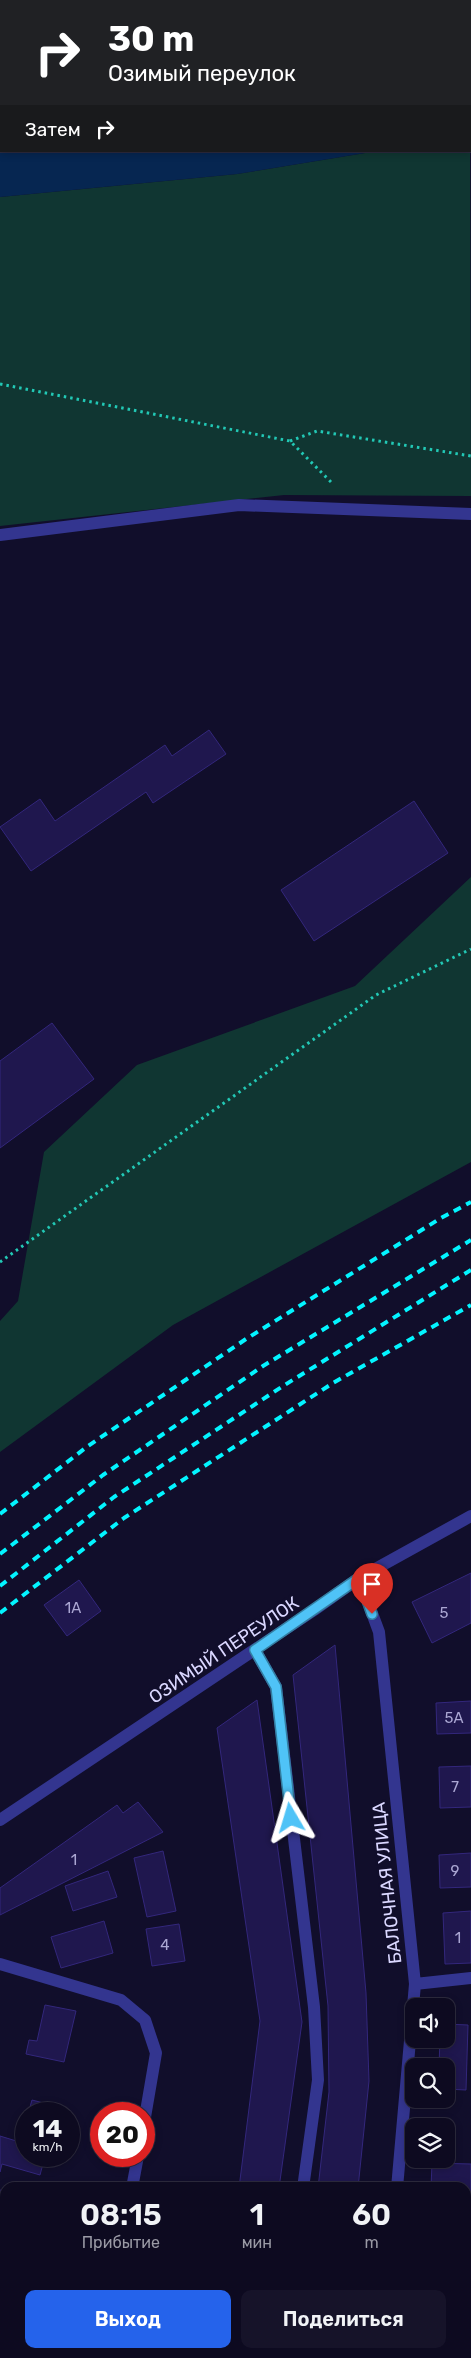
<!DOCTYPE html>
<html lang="ru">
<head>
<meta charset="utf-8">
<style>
  :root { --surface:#0d0a20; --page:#161329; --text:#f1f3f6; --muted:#9a9aa5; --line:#2d2b3e; --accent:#2563eb }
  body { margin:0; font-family:Rubik,sans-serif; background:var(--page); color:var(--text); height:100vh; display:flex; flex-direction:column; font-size:19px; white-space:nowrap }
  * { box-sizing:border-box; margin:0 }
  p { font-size:16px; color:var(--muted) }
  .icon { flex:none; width:28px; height:28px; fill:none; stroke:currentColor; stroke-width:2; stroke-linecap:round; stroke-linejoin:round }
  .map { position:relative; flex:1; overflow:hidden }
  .panel { position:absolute; left:0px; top:2182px; width:471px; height:176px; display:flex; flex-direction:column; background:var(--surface); border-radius:15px 15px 0 0; box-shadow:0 2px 8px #0003,0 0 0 1px var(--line) }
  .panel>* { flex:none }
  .banner { position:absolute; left:0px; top:0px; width:471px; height:152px; box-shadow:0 2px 8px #0003,0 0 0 1px var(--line); background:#202124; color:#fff; overflow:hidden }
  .fabs { position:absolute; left:405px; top:1998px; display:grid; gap:10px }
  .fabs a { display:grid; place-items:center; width:50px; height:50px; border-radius:10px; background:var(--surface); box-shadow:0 2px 8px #0003,0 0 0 1px var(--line); font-size:25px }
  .speed { position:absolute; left:15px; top:2102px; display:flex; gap:10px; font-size:25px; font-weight:700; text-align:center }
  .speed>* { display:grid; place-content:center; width:65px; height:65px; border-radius:50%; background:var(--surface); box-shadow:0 2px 8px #0003,0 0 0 1px var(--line); line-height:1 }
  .speed small { font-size:12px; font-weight:400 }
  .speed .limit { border:8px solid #d22; background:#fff; color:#111 }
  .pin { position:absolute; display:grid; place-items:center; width:42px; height:42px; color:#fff; margin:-51px -21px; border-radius:50% 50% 50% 0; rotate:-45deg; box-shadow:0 0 5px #0007 }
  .pin .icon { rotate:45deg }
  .me { position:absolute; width:55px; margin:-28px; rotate:353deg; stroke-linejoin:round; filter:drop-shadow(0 0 4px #0008) }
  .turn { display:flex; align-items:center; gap:18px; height:105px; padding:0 25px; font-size:22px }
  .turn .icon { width:65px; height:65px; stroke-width:2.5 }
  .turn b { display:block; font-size:35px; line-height:42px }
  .then { display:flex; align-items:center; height:48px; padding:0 25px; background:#0003; gap:10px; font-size:19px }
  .eta { display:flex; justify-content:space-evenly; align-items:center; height:85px; text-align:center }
  .eta b { font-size:30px; font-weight:600; line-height:35px }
  .cta { display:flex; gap:10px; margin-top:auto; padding:10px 25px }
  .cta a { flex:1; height:58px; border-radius:10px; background:var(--accent); color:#fff; font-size:20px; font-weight:600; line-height:58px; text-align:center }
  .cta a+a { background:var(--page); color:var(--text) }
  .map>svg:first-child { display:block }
  .green { fill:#103632 }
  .water { fill:#062651 }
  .building { fill:#1f174e; stroke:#33277c }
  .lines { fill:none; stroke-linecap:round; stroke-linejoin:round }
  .path { stroke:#22c8b5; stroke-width:3; stroke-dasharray:2.5 4; stroke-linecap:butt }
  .service { stroke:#33358f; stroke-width:12 }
  .minor { stroke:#33358f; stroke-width:12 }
  .tertiary { stroke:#33358f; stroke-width:12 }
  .rail { stroke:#03f4ff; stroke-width:4; stroke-dasharray:8 6; stroke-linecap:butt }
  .route-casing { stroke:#337fa1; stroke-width:12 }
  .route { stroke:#4fc3f7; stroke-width:9 }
  .labels { text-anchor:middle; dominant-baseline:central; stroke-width:5; stroke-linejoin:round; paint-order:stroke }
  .number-label { font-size:15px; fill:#aba7d3 }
  .street-label { font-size:18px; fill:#dad7ff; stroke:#110e2b }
</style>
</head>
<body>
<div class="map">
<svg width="471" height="2358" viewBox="0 0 471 2358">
  <rect width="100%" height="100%" fill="#110e2b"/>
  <path class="green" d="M423 0H471L470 53V1Z
    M470 130 471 496 284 495 0 526V197L237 174 377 151H470Z
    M471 877V1162L173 1325 0 1452V1321L18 1301 44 1152 137 1065 355 986Z"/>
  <path class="water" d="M0 100 1 151H377L237 174 0 197Z"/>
  <path class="building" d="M209 730 226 754 153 803 146 792 31 871 0 827 40 799 55 821 165 745 172 756Z
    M414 801 448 853 314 941 281 890Z
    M52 1023 94 1079 0 1148V1061Z
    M471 1573V1623L432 1643 412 1602Z
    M79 1580 101 1611 67 1636 44 1605Z
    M335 1645 366 1993 369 2081 358 2188H318L329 2092 328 2006 293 1675Z
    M257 1700 302 2022 279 2188H239L260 2021 217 1728Z
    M471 1701V1733L437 1734 436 1703Z
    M471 1766V1807L440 1808 439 1767Z
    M138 1802 163 1832 0 1915V1888L117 1805 123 1813Z
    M163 1851 176 1911 147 1917 134 1858Z
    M471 1853V1887L440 1888 439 1855Z
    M108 1871 117 1897 73 1911 65 1886Z
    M471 1911V1963L445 1964 443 1913Z
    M104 1921 113 1953 61 1968 51 1937Z
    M179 1924 185 1961 152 1966 146 1929Z
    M45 2005 76 2011 64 2062 26 2054 29 2040 37 2041Z
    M446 2024 468 2025 466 2090 446 2089V2066H439L440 2039H446Z
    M32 2100 55 2106 53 2114H28Z
    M0 2136 26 2144V2156H45L40 2175 2 2164 0 2172Z
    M432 2163 471 2164V2197H466V2188H431Z
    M0 2190 5 2191V2242L0 2240Z
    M466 2225H471V2275H466Z
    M2 2257 5 2258V2297L0 2295V2265Z
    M0 2349 5 2350V2354L35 2357 0 2358Z
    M471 2349V2358H444V2355L466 2354V2350Z
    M65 2354H86L85 2358H64Z
    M201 2354H241L240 2358H206L200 2356Z
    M301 2354H340V2358H300Z"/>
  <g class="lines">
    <path class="path" d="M0 384 290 441 331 482
      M290 441 317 431 471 456
      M0 1262 376 995 471 949"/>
    <path class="service" d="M255 1650 276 1687 314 2007 318 2080 303 2188
      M265 2358 267 2354"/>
    <path class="minor" d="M0 535 239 505 471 514
      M359 1578 379 1632 415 1984 397 2188
      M0 1964 121 2000 145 2020 156 2053 144 2123
      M415 1984 471 1978
      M132 2188 138 2156
      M102 2358V2354
      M381 2358 382 2354"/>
    <path class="tertiary" d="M0 1820 314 1610 359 1578 471 1516"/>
    <path class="rail" d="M0 1514 88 1446 246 1339 441 1218 471 1202
      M0 1554 103 1475 263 1366 471 1240
      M0 1586 114 1497 283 1386 471 1270
      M0 1613 124 1518 333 1383 471 1305"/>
  </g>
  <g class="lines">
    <g class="route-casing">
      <path id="route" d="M291 1818 276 1687 255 1650 359 1578 372 1614"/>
    </g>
    <use href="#route" class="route"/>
  </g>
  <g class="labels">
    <g class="number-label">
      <text x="73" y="1608">1А</text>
      <text x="444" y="1613">5</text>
      <text x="454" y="1718">5А</text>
      <text x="455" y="1787">7</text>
      <text x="74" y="1860">1</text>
      <text x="455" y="1871">9</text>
      <text x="458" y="1938">1</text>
      <text x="165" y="1945">4</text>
    </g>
    <g class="street-label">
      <text transform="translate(224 1650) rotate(-34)">ОЗИМЫЙ ПЕРЕУЛОК</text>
      <text transform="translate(387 1883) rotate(-96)">БАЛОЧНАЯ УЛИЦА</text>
    </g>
  </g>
</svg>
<div class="fabs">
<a><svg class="icon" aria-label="sound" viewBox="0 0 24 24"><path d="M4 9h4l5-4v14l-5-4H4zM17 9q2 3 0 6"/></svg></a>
<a><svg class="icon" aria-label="search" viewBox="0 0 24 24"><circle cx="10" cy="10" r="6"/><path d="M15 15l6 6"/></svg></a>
<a><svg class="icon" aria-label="layers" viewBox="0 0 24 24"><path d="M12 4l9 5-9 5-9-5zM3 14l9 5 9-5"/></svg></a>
</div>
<div class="speed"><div>14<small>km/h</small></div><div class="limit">20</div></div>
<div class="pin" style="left:372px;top:1614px;background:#d93025"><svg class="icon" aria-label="arrive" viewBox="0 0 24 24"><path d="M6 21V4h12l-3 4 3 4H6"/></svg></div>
<svg class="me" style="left:291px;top:1818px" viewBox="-20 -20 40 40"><path d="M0-17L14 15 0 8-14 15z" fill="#4fc3f7" stroke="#fff" stroke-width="4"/></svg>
<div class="banner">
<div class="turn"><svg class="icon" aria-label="right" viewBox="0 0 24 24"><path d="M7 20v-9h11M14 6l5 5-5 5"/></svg><div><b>30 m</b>Озимый переулок</div></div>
<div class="then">Затем<svg class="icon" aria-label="right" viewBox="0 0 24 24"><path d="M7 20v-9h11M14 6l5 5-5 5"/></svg></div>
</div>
<section class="panel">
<div class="eta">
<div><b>08:15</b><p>Прибытие</p></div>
<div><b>1</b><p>мин</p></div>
<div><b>60</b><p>m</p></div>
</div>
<div class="cta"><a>Выход</a><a>Поделиться</a></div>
</section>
</div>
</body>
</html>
